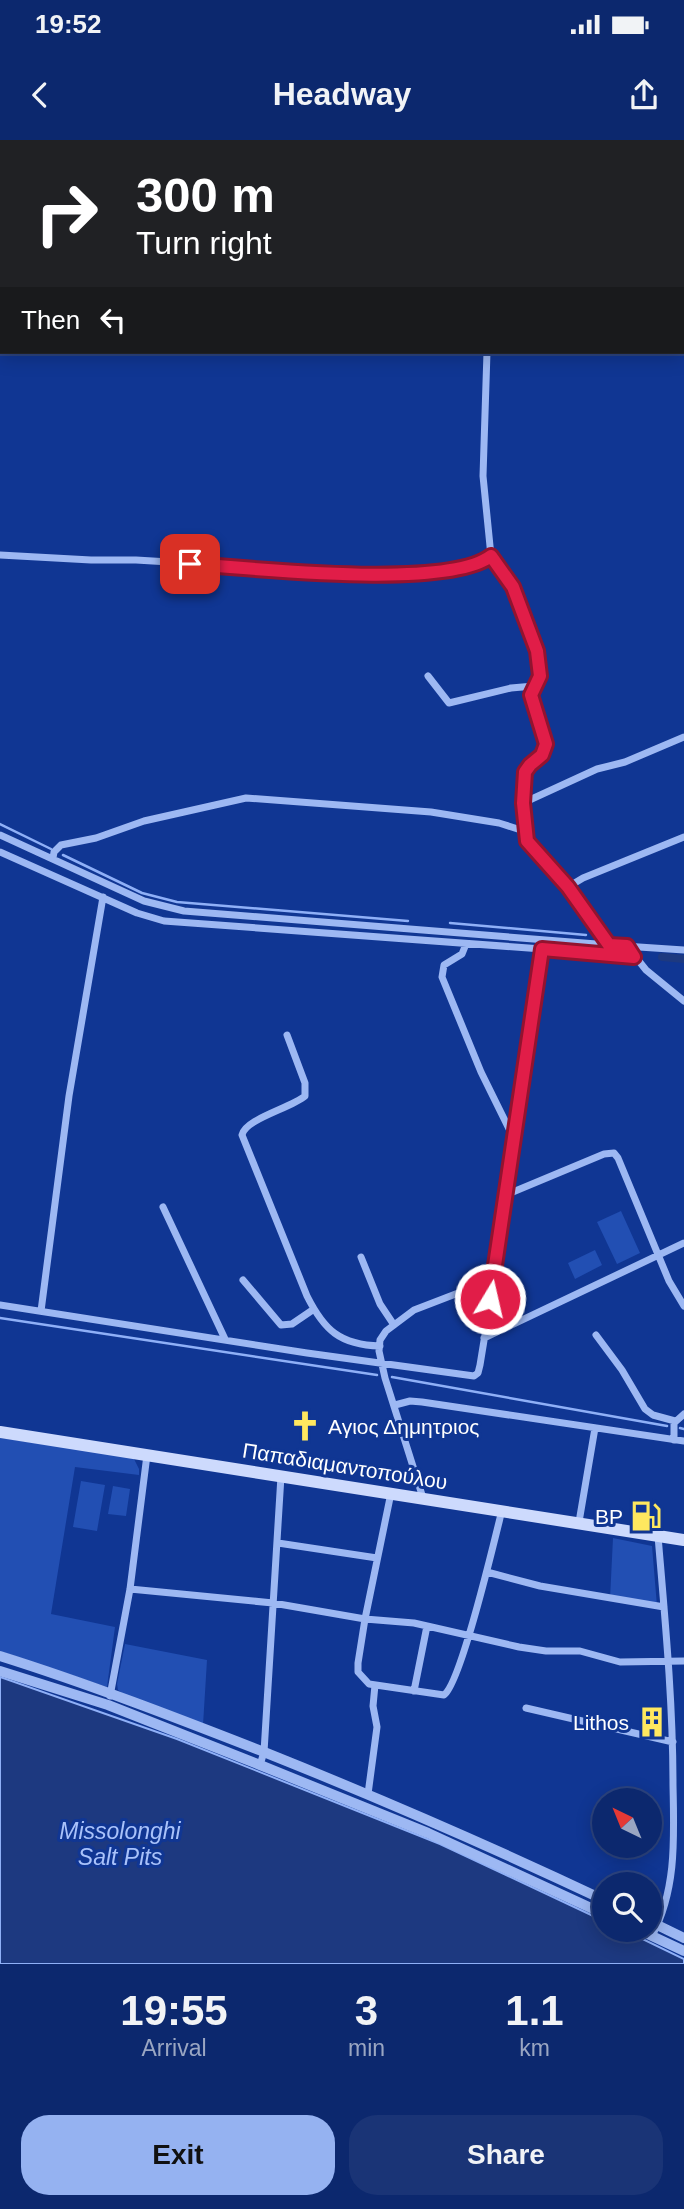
<!DOCTYPE html>
<html lang="en">
<head>
<meta charset="utf-8">
<style>
  :root { --surface:#0c286e; --page:#1a3476; --text:#f1f3f6; --muted:#9aa6c2; --line:#2c4481; --accent:#95b2f1 }
  body { margin:0; font-family:Arial,sans-serif; background:var(--page); color:var(--text); height:100vh; display:flex; flex-direction:column; font-size:26px; white-space:nowrap }
  * { box-sizing:border-box; margin:0 }
  p { font-size:23px; color:var(--muted) }
  .icon { flex:none; width:38px; height:38px; fill:none; stroke:currentColor; stroke-width:2; stroke-linecap:round; stroke-linejoin:round }
  .map { position:relative; height:1824px; overflow:hidden }
  .sheet { display:flex; flex-direction:column; background:var(--surface); flex:1 }
  .sheet>* { flex:none }
  .hud { position:absolute; left:0px; top:0px; width:684px; height:214px; box-shadow:0 4px 18px #0003,0 0 0 2px var(--line); background:#202124; color:#fff; overflow:hidden }
  .needle { width:46px; rotate:317deg }
  .tools { position:absolute; left:592px; top:1648px; display:grid; gap:14px }
  .tools a { display:grid; place-items:center; width:70px; height:70px; border-radius:50%; background:var(--surface); box-shadow:0 4px 18px #0003,0 0 0 2px var(--line); font-size:35px }
  .pin { position:absolute; display:grid; place-items:center; width:60px; height:60px; color:#fff; margin:-30px; border-radius:14px; box-shadow:0 4px 10px #0006 }
  .me { position:absolute; width:77px; margin:-38px; rotate:9deg; stroke-linejoin:round; filter:drop-shadow(0 0 5px #0008) }
  .turn { display:flex; align-items:center; gap:24px; height:147px; padding:0 21px; font-size:32px }
  .turn .icon { width:91px; height:91px; stroke-width:2.5 }
  .turn b { display:block; font-size:49px; line-height:60px }
  .then { display:flex; align-items:center; height:66px; padding:0 21px; background:#0003; gap:14px; font-size:26px }
  .eta { display:flex; justify-content:space-evenly; align-items:center; height:119px; text-align:center }
  .eta b { font-size:42px; font-weight:700; line-height:49px }
  .action { display:flex; gap:14px; margin-top:auto; padding:14px 21px }
  .action a { flex:1; height:80px; border-radius:28px; background:var(--accent); color:#111; font-size:28px; font-weight:700; line-height:80px; text-align:center }
  .action a+a { background:var(--page); color:var(--text) }
  .status { display:flex; justify-content:space-between; align-items:center; height:49px; padding:0 35px; background:var(--surface); direction:ltr }
  .status svg { height:19px; fill:currentColor }
  header { display:flex; justify-content:space-between; align-items:center; height:91px; padding:0 21px; background:var(--surface); font-size:32px; font-weight:700 }
  .map>svg:first-child { display:block }
  .green { fill:#224fb3 }
  .water { fill:#1d3980; stroke:#8fb0f7; stroke-width:2 }
  .lines { fill:none; stroke-linecap:round; stroke-linejoin:round }
  .stream { stroke:#8fb0f7; stroke-width:2.5 }
  .canal { stroke:#1d3980; stroke-width:8 }
  .minor { stroke:#9db8f3; stroke-width:7 }
  .tertiary { stroke:#9db8f3; stroke-width:10 }
  .secondary { stroke:#cddafd; stroke-width:12 }
  .primary { stroke:#e9efff; stroke-width:14 }
  .route-casing { stroke:#92132f; stroke-width:18 }
  .route { stroke:#e11d48; stroke-width:12 }
  .labels { text-anchor:middle; dominant-baseline:central; stroke-width:6; stroke-linejoin:round; paint-order:stroke }
  .poi-label { font-size:21px; fill:#fff; stroke:#103693; text-anchor:end }
  .street-label { font-size:21px; fill:#fff; stroke:#103693 }
  .water-label { font-size:23px; font-style:italic; fill:#a9c2fa; stroke:#103693 }
</style>
</head>
<body>
<div class="status"><b>19:52</b><svg viewBox="0 0 49 12"><path d="M0 12V9h3v3zM5 12V6h3v6zM10 12V3h3v9zM15 12V0h3v12zM26 1h20v11H26zM47 4h2v5h-2z"/></svg></div>
<header><svg class="icon" aria-label="back" viewBox="0 0 24 24"><path d="M15 5l-7 7 7 7"/></svg>Headway<svg class="icon" aria-label="share" viewBox="0 0 24 24"><path d="M12 15V3M7 8l5-5 5 5M5 13v7h14v-7"/></svg></header>
<div class="map">
<svg width="684" height="1824" viewBox="0 0 684 1824">
  <rect width="100%" height="100%" fill="#103693"/>
  <path class="green" d="M621 1071 640 1113 617 1124 597 1082Z
    M595 1110 602 1125 575 1139 568 1123Z
    M0 1298 133 1317 139 1329V1335L75 1327 51 1474 115 1487 107 1547 0 1511Z
    M81 1341 105 1345 97 1391 73 1387Z
    M113 1346 130 1349 126 1376 108 1374Z
    M613 1398 652 1406 657 1466 610 1459Z
    M125 1504 207 1520 203 1585 126 1556 118 1550 117 1544Z"/>
  <path class="water" d="M0 1537 177 1599 440 1704 604 1781V1790H624L684 1819V1824H0Z"/>
  <g class="lines">
    <path class="stream" d="M0 684 51 709
      M63 715 142 753 177 762 408 781
      M450 783 586 795
      M0 1178 377 1235
      M392 1237 667 1286
      M680 1288 684 1289"/>
    <path class="canal" d="M662 817 684 819"/>
    <path class="minor" d="M682 101H684
      M487 212 483 336 491 416 513 447 537 511 539 536 531 555 546 605 542 615 525 632 523 663 527 701 568 747 609 805 684 810
      M0 415 91 420H136L386 435C418 434 464 437 491 416
      M428 536 449 563 511 548 534 546
      M523 663 597 629 625 622 684 597
      M0 695 144 761 184 771 609 805
      M0 712 137 773 164 781 542 809
      M53 718 54 712 61 705 96 698 144 681 246 658 431 672 499 683 524 691
      M568 747 583 738 684 697
      M466 804 462 814 444 825 442 837 481 932 515 1001
      M627 806 646 830 684 861
      M287 895 305 943V956C291 968 245 979 242 995L307 1156C324 1190 340 1205 380 1206
      M508 1054 604 1014 614 1013 618 1018 669 1141 684 1166
      M163 1067 225 1199
      M361 1117 380 1164 394 1185
      M243 1140 281 1185 292 1184 314 1169
      M0 1165 307 1213 474 1236 478 1233 480 1225 508 1054 542 809 633 817
      M41 1171 69 956 103 757
      M596 1195 622 1230 645 1269 653 1275 675 1281
      M484 1198 684 1103
      M395 1265 410 1261 422 1262 684 1301
      M674 1300V1283L684 1274
      M391 1353 365 1479 358 1523V1532L369 1544 444 1555C461 1543 495 1398 502 1370
      M423 1358 385 1238 379 1211 380 1200 386 1191 414 1170 466 1150
      M579 1382 595 1288
      M278 1403 377 1418
      M487 1432 540 1446 664 1467
      M130 1449 273 1463 365 1479 414 1483 519 1507 546 1511H580L620 1522 684 1521
      M414 1551 427 1486
      M110 1556 130 1449 147 1315
      M526 1568 673 1602
      M260 1625 264 1612 281 1336
      M368 1654 377 1587 373 1566 375 1545
      M652 1796C677 1749 674 1697 673 1645 673 1562 665 1479 658 1396"/>
    <path class="tertiary" d="M0 1516C89 1544 177 1578 264 1612 379 1658 492 1707 604 1760
      M0 1531 108 1565 260 1625 428 1693 604 1774
      M649 1781 684 1798
      M639 1790 684 1811"/>
    <path class="secondary" d="M0 1292 684 1400"/>
    <path class="primary" d="M0 47 2 48
      M682 115H684"/>
  </g>
  <g class="lines">
    <g class="route-casing">
      <path id="route" d="M190 424C252 428 446 450 491 416L513 447 537 511 540 536 531 555 546 604 542 615 530 625 525 632 523 663 527 701 568 747 609 805 627 806 634 817 542 809 490 1159"/>
    </g>
    <use href="#route" class="route"/>
  </g>
  <defs>
    <g id="church-bare" transform="scale(2.415)"><path d="M-1.2-6h2.4v3.5h3.3v2.4h-3.3V6h-2.4V-.1h-3.3v-2.4h3.3Z" fill="#ffe85f" stroke="#103693" stroke-width="2.5" paint-order="stroke"/></g>
    <g id="fuel-bare" transform="scale(2.415)"><path d="M-5.5-6h7V0h2V4h1.3V-2.5L3-4.5l.8-.8L6-3V5H2.5V1h-1V6h-7ZM-4.2-4.7v3.2H.2V-4.7Z" fill="#ffe85f" stroke="#103693" stroke-width="2.5" paint-order="stroke"/></g>
    <g id="building-bare" transform="scale(2.415)"><path d="M-4-6H4V6H1V3H-1V6H-4ZM-2.5-4.3h1.7v1.8h-1.7ZM.8-4.3h1.7v1.8H.8ZM-2.5-1h1.7V.8h-1.7ZM.8-1h1.7V.8H.8Z" fill="#ffe85f" stroke="#103693" stroke-width="2.5" paint-order="stroke"/></g>
  </defs>
  <g fill-rule="evenodd">
    <use href="#church-bare" x="305" y="1286"/>
    <use href="#fuel-bare" x="646" y="1376"/>
    <use href="#building-bare" x="652" y="1582"/>
  </g>
  <g class="labels">
    <g class="poi-label">
      <text x="328" y="1286" text-anchor="start">Αγιος Δημητριος</text>
      <text x="623" y="1376">BP</text>
      <text x="629" y="1582">Lithos</text>
    </g>
    <g class="street-label">
      <text transform="translate(345 1326) rotate(9)">Παπαδιαμαντοπούλου</text>
    </g>
    <g class="water-label">
      <text x="120" y="1691">Missolonghi<tspan x="120" dy="26">Salt Pits</tspan></text>
    </g>
  </g>
</svg>
<div class="tools">
<a><svg class="needle" viewBox="-14 -14 28 28"><path d="M0-13l5 13h-10z" fill="#e53935"/><path d="M0 13l5-13h-10z" fill="#9aa6c2"/></svg></a>
<a><svg class="icon" aria-label="search" viewBox="0 0 24 24"><circle cx="10" cy="10" r="6"/><path d="M15 15l6 6"/></svg></a>
</div>
<div class="pin" style="left:190px;top:424px;background:#d93025"><svg class="icon" aria-label="arrive" viewBox="0 0 24 24"><path d="M6 21V4h12l-3 4 3 4H6"/></svg></div>
<svg class="me" style="left:490px;top:1159px" viewBox="-20 -20 40 40"><circle r="17" fill="#e11d48" stroke="#fff" stroke-width="3"/><path d="M0-11L8 9 0 5-8 9z" fill="#fff"/></svg>
<div class="hud">
<div class="turn"><svg class="icon" aria-label="right" viewBox="0 0 24 24"><path d="M7 20v-9h11M14 6l5 5-5 5"/></svg><div><b>300 m</b>Turn right</div></div>
<div class="then">Then<svg class="icon" aria-label="left" viewBox="0 0 24 24"><path d="M17 20v-9H6M10 6l-5 5 5 5"/></svg></div>
</div>
</div>
<section class="sheet">
<div class="eta">
<div><b>19:55</b><p>Arrival</p></div>
<div><b>3</b><p>min</p></div>
<div><b>1.1</b><p>km</p></div>
</div>
<div class="action"><a>Exit</a><a>Share</a></div>
</section>
</body>
</html>
